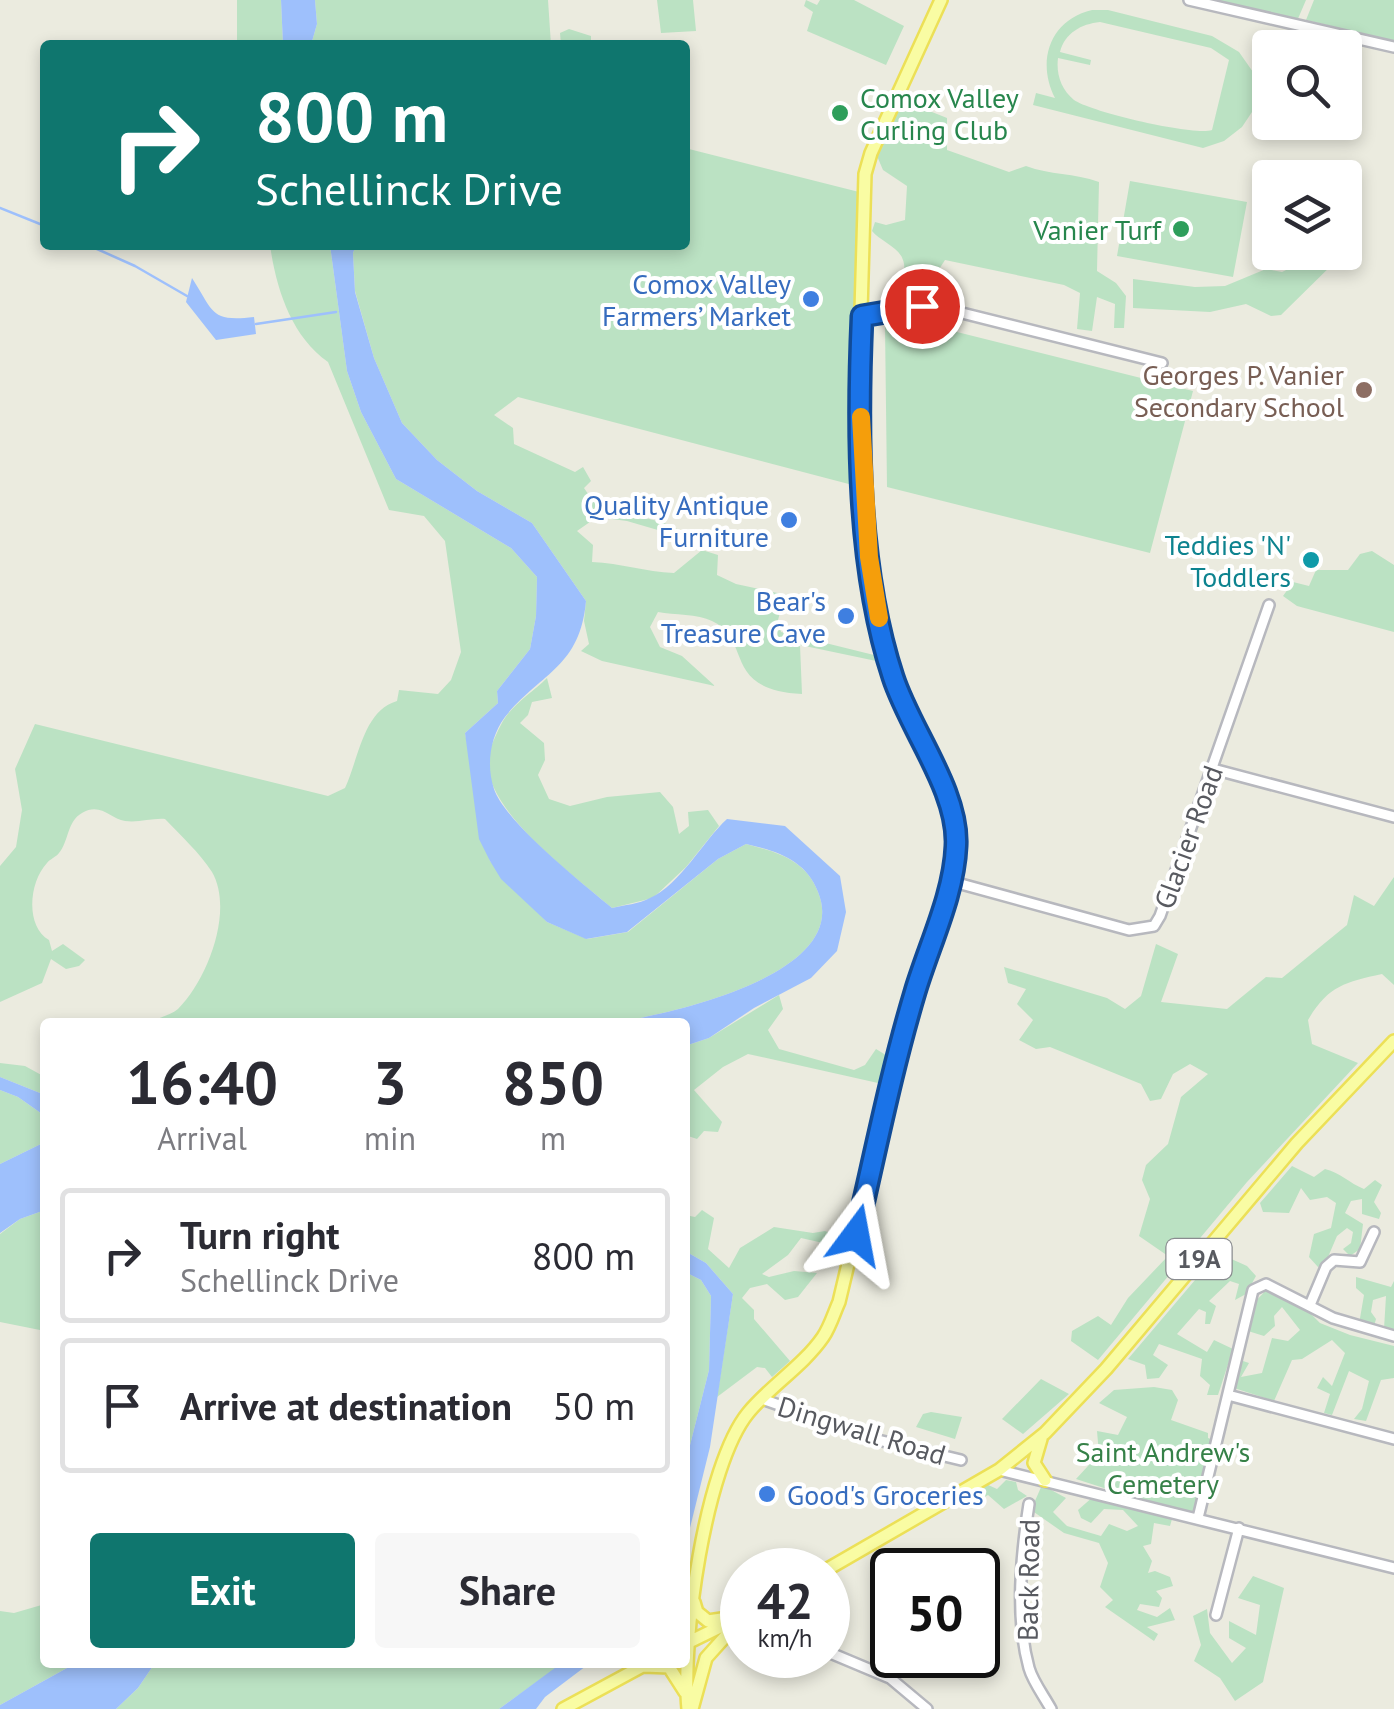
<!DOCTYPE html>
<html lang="en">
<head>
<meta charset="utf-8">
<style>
  :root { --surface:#fff; --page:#f7f7f7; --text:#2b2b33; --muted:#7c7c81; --line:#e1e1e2; --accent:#0f766e }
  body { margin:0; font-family:"PT Sans",sans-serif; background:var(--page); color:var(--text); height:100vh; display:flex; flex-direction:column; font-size:38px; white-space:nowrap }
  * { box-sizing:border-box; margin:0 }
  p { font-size:32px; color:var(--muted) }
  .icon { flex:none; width:55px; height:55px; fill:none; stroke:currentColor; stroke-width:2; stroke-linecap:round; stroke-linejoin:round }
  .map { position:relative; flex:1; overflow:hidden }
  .sheet { position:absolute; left:40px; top:1018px; width:650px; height:650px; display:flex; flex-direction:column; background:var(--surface); border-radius:10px; box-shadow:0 5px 15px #0003 }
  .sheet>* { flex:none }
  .banner { position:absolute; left:40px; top:40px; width:650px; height:210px; border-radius:10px; box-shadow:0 5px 15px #0003; background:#0f766e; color:#fff; overflow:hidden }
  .tools { position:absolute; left:1252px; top:30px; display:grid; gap:20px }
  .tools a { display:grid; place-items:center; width:110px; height:110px; border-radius:10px; background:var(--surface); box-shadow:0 5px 15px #0003; font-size:50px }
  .speed { position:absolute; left:720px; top:1548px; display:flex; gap:20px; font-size:50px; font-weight:700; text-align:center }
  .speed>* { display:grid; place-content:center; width:130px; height:130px; border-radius:50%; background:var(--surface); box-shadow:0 5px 15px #0003; line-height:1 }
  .speed small { font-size:25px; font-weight:400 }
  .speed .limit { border:5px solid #111; border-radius:15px; background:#fff; color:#111 }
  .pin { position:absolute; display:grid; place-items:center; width:85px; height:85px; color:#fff; margin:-42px; border:5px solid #fff; border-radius:50%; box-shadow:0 2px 10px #0007 }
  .me { position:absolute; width:110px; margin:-55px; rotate:13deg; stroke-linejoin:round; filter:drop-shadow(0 0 8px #0008) }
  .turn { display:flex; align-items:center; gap:35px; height:210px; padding:0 50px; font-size:45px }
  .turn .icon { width:130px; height:130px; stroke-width:2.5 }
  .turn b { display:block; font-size:70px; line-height:85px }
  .eta { display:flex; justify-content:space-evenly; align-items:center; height:170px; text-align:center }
  .eta b { font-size:60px; font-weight:700; line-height:70px }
  .cta { display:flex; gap:20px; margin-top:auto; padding:20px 50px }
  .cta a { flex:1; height:115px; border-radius:10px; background:var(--accent); color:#fff; font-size:40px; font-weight:700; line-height:115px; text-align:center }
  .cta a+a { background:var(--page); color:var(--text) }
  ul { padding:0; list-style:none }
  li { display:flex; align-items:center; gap:30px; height:135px; margin:0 20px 15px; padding:0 30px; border:5px solid var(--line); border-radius:10px }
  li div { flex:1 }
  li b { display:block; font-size:38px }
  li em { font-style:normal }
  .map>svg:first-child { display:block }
  .green { fill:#bbe2c3; fill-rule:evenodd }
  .water { fill:#9ec0fc }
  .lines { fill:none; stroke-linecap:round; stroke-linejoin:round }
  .stream { stroke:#9ec0fc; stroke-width:2.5 }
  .minor-casing { stroke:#b7b8be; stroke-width:14 }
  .major-casing { stroke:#ece057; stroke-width:16 }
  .minor { stroke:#fff; stroke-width:9 }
  .major { stroke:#f9fca3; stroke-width:11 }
  .route-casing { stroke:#114b97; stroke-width:25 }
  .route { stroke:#1a73e8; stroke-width:18 }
  .slow { stroke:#f59e0b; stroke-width:18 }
  .leisure-dot { fill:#2e9e5b; stroke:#fff; stroke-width:4 }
  .shop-dot { fill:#3f7fe0; stroke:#fff; stroke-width:4 }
  .education-dot { fill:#8d6e63; stroke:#fff; stroke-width:4 }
  .culture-dot { fill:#0f9aa8; stroke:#fff; stroke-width:4 }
  .labels { text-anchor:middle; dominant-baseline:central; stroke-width:8; stroke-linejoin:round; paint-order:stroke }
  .shield { fill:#fff; stroke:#8a8c90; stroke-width:2.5 }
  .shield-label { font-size:25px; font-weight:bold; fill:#585a60 }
  .leisure-label { font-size:28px; fill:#27864d; stroke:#fff; text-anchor:start }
  .shop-label { font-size:28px; fill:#366cbe; stroke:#fff; text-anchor:end }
  .education-label { font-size:28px; fill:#785e54; stroke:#fff; text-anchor:end }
  .culture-label { font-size:28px; fill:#0d838f; stroke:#fff; text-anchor:end }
  .street-label { font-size:28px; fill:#585a60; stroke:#fff }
  .park-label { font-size:28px; fill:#368148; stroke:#fff }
</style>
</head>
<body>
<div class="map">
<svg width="1394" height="1709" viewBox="0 0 1394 1709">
  <rect width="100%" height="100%" fill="#ebebdf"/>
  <path class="green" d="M237 0H281L283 45H237Z
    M315 0H548L551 45H311L317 24Z
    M657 0H693L696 31 661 33Z
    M806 0 817 5 820 0H854L904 26 886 65 807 31 813 12 804 6Z
    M1212 0H1306L1297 21Z
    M1314 0H1394V41L1306 20Z
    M1092 10H1108L1212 36 1239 52 1253 72 1257 91 1254 109 1242 127 1224 141 1203 148 1033 105 1036 93 1055 98C1036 61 1050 20 1092 10ZM1100 22 1211 48 1229 60 1212 130C1193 136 1091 112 1074 100 1061 89 1056 74 1058 58L1090 65 1091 60 1060 52C1065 33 1081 24 1100 22Z
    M569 29 591 36V45H561L560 33Z
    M902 100 947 118V150L1009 172 1026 166C1050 175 1074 173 1099 182L1097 271 1116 283 1126 296 1124 328H1114L1115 304 1097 297 1092 331 1077 329 1080 293 1064 285 945 260 921 297 905 301C897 286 908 274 903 260 899 247 880 241 872 231L875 222 886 225 905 220 907 186 883 170 877 156Z
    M685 148 863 193 864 488 518 397 494 415 513 428 514 444 575 472 583 467 591 481 584 488C603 520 649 512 677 529L668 533 627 521 597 517 577 531 593 545 592 562C621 563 645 572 674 573L702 550 718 555 717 575 736 584 796 597 795 607 781 609 778 620 781 632 878 656 881 662 800 645 802 694C721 690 753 640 712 621 698 614 674 615 658 612L650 627 660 647 682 656 715 686 602 661 581 651 589 644 584 621 586 601 532 523 477 491 437 460 402 423 374 358 355 291 353 253 356 245H685Z
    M1130 181 1247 202 1233 277 1117 256Z
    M270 245H330L347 371 361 412 396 479 511 548 537 577 536 616 530 649 497 691 498 703 465 733 490 861 547 922 587 939 628 932 718 859 746 844C777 852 806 860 818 892 852 974 671 1014 617 1022H150C158 1018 171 1015 178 1009 208 979 234 910 212 872 200 853 180 835 165 819 152 818 138 823 125 821 110 819 101 802 82 813 67 821 69 841 59 853 56 857 50 859 47 863 29 882 25 926 49 940L52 951 63 944 85 960 79 966 66 969 51 959 42 983 0 1002V866L16 847 22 810 15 769 35 724 328 796 345 788C359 758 363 711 397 701L399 690 438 694 451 680 461 652 445 541 424 516 389 510 328 362C291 336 276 288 270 245Z
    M1321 253 1342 255 1281 315 1271 316 1246 304 1210 312 1133 308V279L1195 287 1225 286 1266 269 1282 272Z
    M885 326 941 328 1193 391 1150 553 887 487Z
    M1372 551 1394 565V632L1297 606 1283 596 1293 582 1309 586 1316 570H1348L1360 554Z
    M547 678 552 698 532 702 528 715 520 723 544 743 545 760 538 775 549 799 570 806 607 797 660 792 673 807 679 834 689 826 688 812 708 810 719 826 686 867 653 898 612 908C576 877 481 809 488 757 490 747 498 730 503 721 512 705 534 691 547 678Z
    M1394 877V985L1382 974C1345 982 1328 986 1308 1020L1312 1044 1358 1063 1247 1182 1098 1360 1071 1341 1072 1331 1098 1316 1111 1325 1128 1298 1168 1256 1139 1236 1150 1199 1142 1180 1146 1165 1168 1144 1181 1097 1208 1074 1190 1064 1173 1074 1161 1099 1150 1101 1141 1084 1050 1047 1036 1049 1019 1040 1033 1020 1017 1004 1026 989 1008 983 1004 967 1107 998 1125 1009 1141 996 1156 944 1178 954 1161 1002 1227 1009 1266 977 1282 978 1347 925 1354 895 1374 906Z
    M779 995 783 1009 768 1030 779 1049 854 1070 865 1065 876 1049 889 1057 878 1083 748 1054 723 1067 694 1090 722 1122 718 1132 704 1131 697 1139 685 1135V1046L709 1038Z
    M0 1063 25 1066 45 1077V1095L0 1077Z
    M0 1090 18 1097 45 1116V1142L0 1164Z
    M1292 1166 1314 1177 1325 1169C1341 1173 1349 1183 1364 1189L1375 1180 1382 1185 1374 1202 1381 1213 1379 1219 1362 1214V1199L1351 1201 1345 1213 1363 1224 1360 1249 1350 1256 1343 1249 1351 1243 1353 1232 1347 1228 1337 1236 1325 1264 1318 1267 1309 1257 1314 1234 1331 1228 1336 1203 1327 1197 1310 1200 1301 1188 1289 1213 1263 1212 1260 1203Z
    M45 1210V1331L0 1322V1234L20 1219Z
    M702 1210 714 1218 708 1249 729 1268 740 1248 774 1227 813 1233 825 1231 843 1239 841 1247 801 1238 788 1255 762 1274 769 1277 794 1271 817 1273 798 1297 785 1300 767 1284 750 1288 742 1298 754 1310V1319L790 1361 772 1377 765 1368 757 1367 717 1397 733 1294 706 1263 685 1251V1215L695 1217Z
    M1218 1253 1247 1266 1256 1276 1246 1294 1235 1300 1239 1284 1230 1281 1209 1301 1216 1306 1210 1324H1205L1206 1312 1199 1309 1177 1334 1207 1352 1214 1340 1233 1349 1218 1395H1207L1210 1385 1200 1376 1202 1359 1159 1344 1153 1355 1168 1365 1159 1378 1147 1379 1145 1365 1128 1359Z
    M685 1272 701 1280 711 1296 709 1370 685 1465Z
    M1356 1277 1391 1287 1394 1281V1332L1384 1329 1386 1296 1373 1300 1371 1312 1376 1319 1374 1326 1359 1324 1364 1295 1356 1288Z
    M1270 1286 1305 1308 1320 1323 1350 1335 1394 1346V1378L1381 1380 1366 1421 1354 1419 1362 1409 1369 1381 1349 1371 1332 1415 1324 1413 1330 1394 1317 1388 1323 1377 1332 1386 1345 1353 1332 1340 1302 1359 1292 1360 1274 1401 1234 1388 1240 1360 1249 1363 1241 1377 1262 1373 1272 1338 1288 1341 1300 1330 1282 1307 1274 1316 1275 1326 1264 1336 1248 1331 1252 1305Z
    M1041 1379 1069 1394 1023 1434 1002 1419Z
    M1154 1387 1172 1390 1178 1400 1171 1420 1208 1433V1438L1217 1441 1198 1518 1106 1495 1107 1489 1076 1479 1099 1454 1097 1431 1118 1435 1127 1417 1099 1403 1114 1390Z
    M931 1412 962 1417 955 1439 916 1427 923 1414Z
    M1006 1480 1016 1482 1018 1490 1027 1496 1004 1509 988 1495 971 1505 962 1501 986 1484 997 1489Z
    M1042 1485 1066 1498 1053 1512 1067 1526 1101 1536 1109 1524 1127 1531 1138 1526 1123 1510 1104 1509 1091 1523 1081 1518 1078 1510 1094 1496 1172 1519 1170 1526 1154 1523 1151 1544 1143 1546 1152 1561 1148 1573 1155 1571 1170 1577 1173 1586 1156 1591 1162 1598 1159 1607 1140 1604 1137 1610 1157 1617 1170 1608 1175 1620 1147 1627 1158 1634 1154 1641 1105 1607 1113 1600 1100 1587 1108 1563 1099 1543 1064 1533 1031 1510Z
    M1253 1576 1284 1588 1263 1682 1235 1701 1220 1678 1194 1661 1201 1645 1193 1616 1207 1609 1210 1633 1232 1663 1246 1648 1229 1638V1621L1256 1635 1260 1605 1238 1598Z
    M45 1604V1662L70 1663 67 1668 0 1705V1611L14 1613Z
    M155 1663H563L499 1709H116L138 1688Z"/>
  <path class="water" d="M281 0H315L317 24 311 45H283Z
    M330 245H356L353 253 355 292 374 358 402 423 437 460 477 491 532 523 586 601C580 668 540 673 505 717 490 737 486 765 494 789 505 822 583 884 612 908 624 905 639 904 650 898 680 885 703 841 727 819L785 826 840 876 846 912 837 951 811 978 754 1008 709 1038 685 1046V1022H617C671 1014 852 974 818 892 806 860 777 851 746 844L718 859 627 932 586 939 547 922 501 879 490 861 479 839 465 733 498 703 497 691 530 649 536 616 537 577 511 548 396 479 361 412 347 371Z
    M192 278C214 312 210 322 254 317L256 334 216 340 186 302Z
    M0 1077 45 1095V1116L18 1097 0 1090Z
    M45 1142V1210L20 1219 0 1233V1164Z
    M685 1251 706 1263 733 1294 710 1447 685 1548V1465L709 1370 711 1296 701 1280 685 1272Z
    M563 1662 590 1663 545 1697 536 1709H499Z
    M70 1663V1662L155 1663 138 1688 116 1709H0V1705L67 1668Z"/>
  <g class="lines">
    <path class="stream" d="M0 208 45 226
      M88 245 135 266 187 296
      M256 324 336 312"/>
    <g class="minor-casing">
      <path id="minor" d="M1189 0 1394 47
        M862 316 922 306 938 307 1162 363
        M1213 769 1394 817
        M950 881 1129 930 1154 926 1160 916 1269 605
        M1310 1305 1326 1267 1334 1260 1360 1262 1374 1232
        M1228 1395 1394 1439
        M762 1399 878 1440 961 1460
        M999 1470 1394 1568
        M1029 1504C1021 1556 1015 1617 1029 1668 1033 1682 1044 1696 1051 1709
        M1198 1518 1253 1290 1266 1284 1333 1318 1394 1336
        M1216 1615 1239 1528
        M828 1652 890 1678 927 1709"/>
    </g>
    <g class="major-casing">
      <path id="major" d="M1041 1439 1034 1463 1045 1480
        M826 1570 999 1470 1045 1433 1106 1369 1297 1143 1394 1041
        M694 1602 697 1612 708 1621 742 1616
        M685 1644 726 1624
        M644 1666 669 1667 685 1692
        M563 1709 650 1662
        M688 1709C681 1641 705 1466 748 1413 770 1386 803 1366 823 1337 830 1327 834 1313 839 1302L900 1045 950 881 956 846 954 821 945 792 892 677 869 557 859 379 865 174 871 153 941 0
        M692 1709 706 1658 742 1618"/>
    </g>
    <use href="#minor" class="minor"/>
    <use href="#major" class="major"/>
  </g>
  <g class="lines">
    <g class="route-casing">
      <path id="route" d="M856 1235C875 1154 891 1072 915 992 929 945 954 895 956 846 959 791 910 730 893 677 857 568 857 430 862 316L922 306"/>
    </g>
    <use href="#route" class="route"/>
    <path class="slow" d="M861 417 869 557 879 618"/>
  </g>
  <g class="leisure-dot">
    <circle cx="840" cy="113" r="10"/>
    <circle cx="1181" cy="229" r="10"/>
  </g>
  <g class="shop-dot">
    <circle cx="811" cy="299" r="10"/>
    <circle cx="789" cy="520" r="10"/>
    <circle cx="846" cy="616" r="10"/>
    <circle cx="767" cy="1494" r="10"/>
  </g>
  <circle class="education-dot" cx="1364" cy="390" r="10"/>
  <circle class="culture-dot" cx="1311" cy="560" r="10"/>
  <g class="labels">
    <rect class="shield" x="1166.5" y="1239" width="65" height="40" rx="8"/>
    <g class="shield-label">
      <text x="1199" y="1259">19A</text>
    </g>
    <g class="leisure-label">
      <text x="860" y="97">Comox Valley<tspan x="860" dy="32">Curling Club</tspan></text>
      <text x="1161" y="229" text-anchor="end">Vanier Turf</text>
    </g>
    <g class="shop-label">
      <text x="791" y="283">Comox Valley<tspan x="791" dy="32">Farmers’ Market</tspan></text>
      <text x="769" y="504">Quality Antique<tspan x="769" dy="32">Furniture</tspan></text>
      <text x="826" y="600">Bear's<tspan x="826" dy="32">Treasure Cave</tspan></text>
      <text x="787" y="1494" text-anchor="start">Good's Groceries</text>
    </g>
    <g class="education-label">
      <text x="1344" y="374">Georges P. Vanier<tspan x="1344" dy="32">Secondary School</tspan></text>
    </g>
    <g class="culture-label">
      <text x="1291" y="544">Teddies 'N'<tspan x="1291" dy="32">Toddlers</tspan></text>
    </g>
    <g class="street-label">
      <text transform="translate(1188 837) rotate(-70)">Glacier Road</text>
      <text transform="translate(862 1430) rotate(17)">Dingwall Road</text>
      <text transform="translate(1028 1580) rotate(-89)">Back Road</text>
    </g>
    <g class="park-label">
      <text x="1163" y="1451">Saint Andrew's<tspan x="1163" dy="32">Cemetery</tspan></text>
    </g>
  </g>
</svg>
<div class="tools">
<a><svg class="icon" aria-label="search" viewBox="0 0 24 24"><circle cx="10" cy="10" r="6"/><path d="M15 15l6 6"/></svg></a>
<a><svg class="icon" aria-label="layers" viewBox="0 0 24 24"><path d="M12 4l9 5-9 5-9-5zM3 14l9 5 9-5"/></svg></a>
</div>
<div class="speed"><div>42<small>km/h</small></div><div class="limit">50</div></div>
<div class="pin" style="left:922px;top:306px;background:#d93025"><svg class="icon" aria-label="arrive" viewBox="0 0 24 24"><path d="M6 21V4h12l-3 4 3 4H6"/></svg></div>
<svg class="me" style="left:856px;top:1235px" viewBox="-20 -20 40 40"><path d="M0-17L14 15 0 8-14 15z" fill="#1a73e8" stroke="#fff" stroke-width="4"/></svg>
<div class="banner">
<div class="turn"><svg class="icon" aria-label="right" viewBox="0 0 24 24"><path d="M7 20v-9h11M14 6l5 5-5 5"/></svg><div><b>800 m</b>Schellinck Drive</div></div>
</div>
<section class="sheet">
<div class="eta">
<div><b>16:40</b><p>Arrival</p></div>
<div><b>3</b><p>min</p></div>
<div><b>850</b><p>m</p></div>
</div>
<ul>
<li><svg class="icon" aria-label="right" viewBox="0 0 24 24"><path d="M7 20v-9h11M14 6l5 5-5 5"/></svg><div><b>Turn right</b><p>Schellinck Drive</p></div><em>800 m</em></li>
<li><svg class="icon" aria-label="arrive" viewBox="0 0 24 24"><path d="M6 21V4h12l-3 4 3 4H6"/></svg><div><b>Arrive at destination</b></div><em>50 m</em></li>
</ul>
<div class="cta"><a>Exit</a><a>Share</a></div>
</section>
</div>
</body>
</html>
